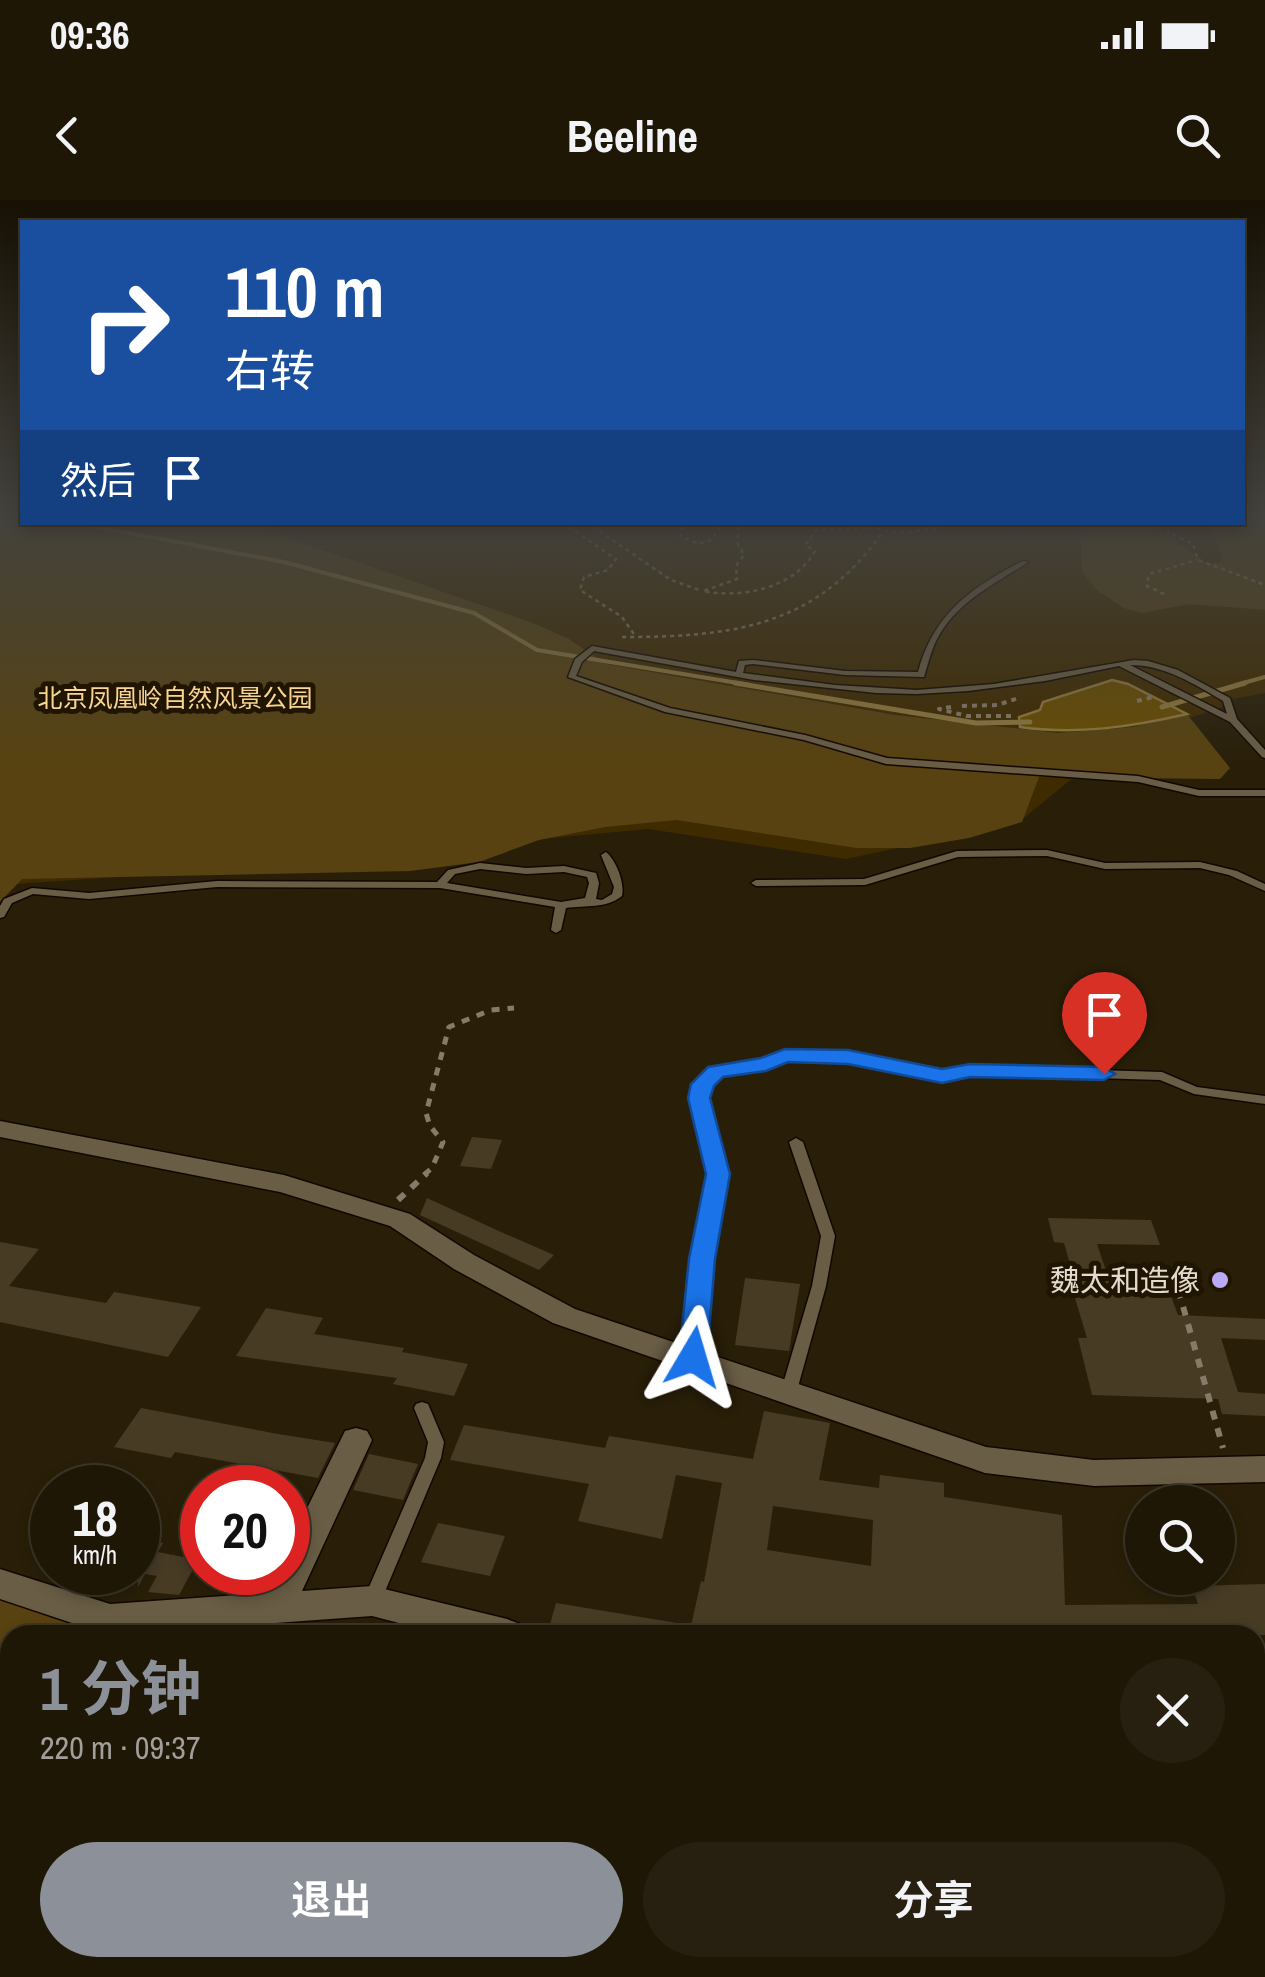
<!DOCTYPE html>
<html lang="zh">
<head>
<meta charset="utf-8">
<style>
  :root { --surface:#1f1706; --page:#272010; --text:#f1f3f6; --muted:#a19f9b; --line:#3c3628; --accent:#8c9099 }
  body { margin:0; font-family:"Archivo Narrow","Noto Sans SC",sans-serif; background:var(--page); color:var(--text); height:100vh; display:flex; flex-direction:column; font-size:38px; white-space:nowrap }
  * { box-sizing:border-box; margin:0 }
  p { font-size:32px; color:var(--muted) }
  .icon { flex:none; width:55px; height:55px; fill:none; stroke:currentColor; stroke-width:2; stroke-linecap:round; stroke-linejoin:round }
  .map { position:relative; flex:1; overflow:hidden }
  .side { position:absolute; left:0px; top:1425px; width:1265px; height:352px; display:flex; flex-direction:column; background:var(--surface); border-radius:30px 30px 0 0; box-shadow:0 5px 15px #0003,0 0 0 2px var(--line) }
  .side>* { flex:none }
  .top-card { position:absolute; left:20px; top:20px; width:1225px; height:305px; border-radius:0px; box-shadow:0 5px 15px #0003,0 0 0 2px var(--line); background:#1a4fa0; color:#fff; overflow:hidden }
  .buttons { position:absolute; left:1125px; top:1285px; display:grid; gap:20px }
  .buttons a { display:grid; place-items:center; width:110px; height:110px; border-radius:50%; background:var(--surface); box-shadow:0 5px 15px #0003,0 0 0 2px var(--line); font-size:50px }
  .speed { position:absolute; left:30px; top:1265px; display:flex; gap:20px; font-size:50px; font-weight:700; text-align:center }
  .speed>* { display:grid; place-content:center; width:130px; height:130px; border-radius:50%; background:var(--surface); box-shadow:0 5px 15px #0003,0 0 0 2px var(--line); line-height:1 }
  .speed small { font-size:25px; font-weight:400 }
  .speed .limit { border:15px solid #d22; background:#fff; color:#111 }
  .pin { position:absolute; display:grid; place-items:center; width:85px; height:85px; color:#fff; margin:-102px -42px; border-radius:50% 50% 50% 0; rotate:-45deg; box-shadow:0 0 10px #0007 }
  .pin .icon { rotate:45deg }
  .me { position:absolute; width:110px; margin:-55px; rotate:7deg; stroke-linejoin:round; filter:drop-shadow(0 0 8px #0008) }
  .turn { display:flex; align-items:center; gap:35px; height:210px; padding:0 40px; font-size:45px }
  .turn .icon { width:130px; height:130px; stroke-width:2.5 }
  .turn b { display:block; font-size:70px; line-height:85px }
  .then { display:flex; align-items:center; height:95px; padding:0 40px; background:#0003; gap:20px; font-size:38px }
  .round { display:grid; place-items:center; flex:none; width:105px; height:105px; border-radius:52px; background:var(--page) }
  .headline { display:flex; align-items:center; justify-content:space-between; height:170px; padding:0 40px }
  h1 { font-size:60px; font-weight:700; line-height:75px; color:var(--accent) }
  .action { display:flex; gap:20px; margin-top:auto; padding:20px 40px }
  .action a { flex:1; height:115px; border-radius:60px; background:var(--accent); color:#fff; font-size:40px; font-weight:700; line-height:115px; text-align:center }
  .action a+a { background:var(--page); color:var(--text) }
  .status { display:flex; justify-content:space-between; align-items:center; height:70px; padding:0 50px; background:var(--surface); direction:ltr }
  .status svg { height:28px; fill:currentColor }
  header { display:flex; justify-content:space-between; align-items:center; height:130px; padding:0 40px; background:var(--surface); font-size:45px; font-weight:700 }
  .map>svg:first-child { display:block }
  .green { fill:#3f2b00 }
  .forest { fill:#584211 }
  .water { fill:#684c02; stroke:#8d773f; stroke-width:2.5 }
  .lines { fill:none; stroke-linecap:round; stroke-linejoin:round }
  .stream-far1 { stroke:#8d773f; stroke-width:4 }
  .stream { stroke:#8d773f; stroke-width:5 }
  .building { fill:#473b24; fill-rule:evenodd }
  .service-casing { stroke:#120800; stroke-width:3 }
  .minor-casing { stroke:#120800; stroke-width:3 }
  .path-far4 { stroke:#847b69; stroke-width:2.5; stroke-dasharray:4 4; stroke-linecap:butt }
  .path-far3 { stroke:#847b69; stroke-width:4; stroke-dasharray:5 5; stroke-linecap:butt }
  .path-far2 { stroke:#847b69; stroke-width:5; stroke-dasharray:8 8; stroke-linecap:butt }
  .path-far1 { stroke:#847b69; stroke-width:6; stroke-dasharray:9 9; stroke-linecap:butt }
  .path { stroke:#847b69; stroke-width:8; stroke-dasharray:11 11; stroke-linecap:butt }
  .service { fill:#695d45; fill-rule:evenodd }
  .minor { fill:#695d45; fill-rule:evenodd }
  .route { fill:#1a73e8; stroke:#114b97; stroke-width:2.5 }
  .poi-dot { fill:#baaaf6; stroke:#201501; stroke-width:4 }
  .labels { text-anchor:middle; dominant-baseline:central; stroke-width:10; stroke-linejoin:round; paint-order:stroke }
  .far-park-label { font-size:25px; fill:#f9d591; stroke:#201501 }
  .poi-label { font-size:30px; fill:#e2dbce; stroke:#201501; text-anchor:end }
</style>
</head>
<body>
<div class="status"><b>09:36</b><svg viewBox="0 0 49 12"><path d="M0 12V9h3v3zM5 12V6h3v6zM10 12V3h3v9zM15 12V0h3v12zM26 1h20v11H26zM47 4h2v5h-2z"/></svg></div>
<header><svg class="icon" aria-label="back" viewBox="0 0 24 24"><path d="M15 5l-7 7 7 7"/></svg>Beeline<svg class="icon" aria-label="search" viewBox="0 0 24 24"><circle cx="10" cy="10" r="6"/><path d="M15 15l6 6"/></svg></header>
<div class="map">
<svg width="1265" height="1777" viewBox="0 0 1265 1777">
  <rect width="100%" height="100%" fill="#291f08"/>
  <path class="green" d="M0 316H22V322H1242L1243 316H1265V493L1227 500 1222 507 1172 524 1074 577 1019 622 846 659 648 629 176 673 0 685Z"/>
  <path class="forest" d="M0 316H22V322L279 323 271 332 533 423 569 439 606 464 895 515 1058 533 1133 527 1187 514 1230 568 1220 579 1039 577 1022 622 969 638 910 648H856L677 620 605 627 539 640 479 662 410 671 22 679 0 702Z
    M1243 316H1265V410L1189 404 1142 413 1124 408 1098 391 1082 372 1080 323H1151L1207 363H1220L1222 357 1211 323 1242 322Z
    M0 1375 128 1435H10V1517L0 1515Z"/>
  <path class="water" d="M1112 480 1128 484 1187 514C1131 527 1077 535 1020 527L1019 517 1040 510 1043 502Z"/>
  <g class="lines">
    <path class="stream-far1" d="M71 322 284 362 474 413 537 450 750 485
      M1236 485 1265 477"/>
    <path class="stream" d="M735 483 976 523 1030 522
      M1162 507 1245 483"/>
  </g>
  <path class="building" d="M472 937 502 940 491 969 460 966Z
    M427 998 501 1032 554 1055 539 1070 420 1015Z
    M1048 1018 1151 1020 1160 1045 1097 1044 1114 1095 1171 1096 1178 1115 1265 1119V1140L1221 1138 1238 1192 1265 1194V1216L1222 1214 1218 1199 1092 1195 1078 1138H1087L1074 1095H1079L1064 1043 1054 1042Z
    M0 1042 39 1049 9 1086 106 1103 114 1092 201 1107 168 1157 0 1122Z
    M745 1078 800 1084 789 1151 735 1145Z
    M266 1108 323 1118 314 1134 404 1148 402 1152 468 1164 454 1196 393 1184 397 1178 236 1156Z
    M141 1208 278 1234 335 1243 318 1278 175 1252 171 1258 114 1247Z
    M764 1211 830 1223 819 1280 879 1288 880 1275 944 1283V1297L1062 1315 1065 1405 1198 1404 1192 1386 1265 1384V1435H689L701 1381 704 1382 722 1283 676 1275 662 1339 578 1321 589 1284 450 1260 464 1225 605 1248 609 1236 753 1259ZM773 1306 873 1320 871 1366 767 1350Z
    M369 1254 418 1264 403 1300 353 1290Z
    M438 1323 505 1336 490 1376 421 1362Z
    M138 1338 163 1343 158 1352 198 1360 179 1395 148 1392 157 1376 145 1374 138 1387Z
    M556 1403 683 1424 682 1435H594L549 1428Z"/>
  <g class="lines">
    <g class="service-casing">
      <path id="service" d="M1023 361 1028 362C995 384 957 401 937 439 931 451 928 464 924 477L845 475 753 464 745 465 743 473 835 485 917 490 994 484 1134 460 1148 461 1178 470 1230 498 1237 519 1265 550V558L1262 557 1230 522 1119 466 1045 481 968 491 917 494 876 493 754 480 594 451 582 462 576 476 670 508 805 535 887 558 1138 576 1199 590H1265V596H1199L1138 582 886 564 804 540 665 512 568 477 575 459 592 446 736 472 739 461 753 460 845 471 918 472C933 415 971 387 1023 361ZM1130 465C1165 465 1194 484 1223 501L1227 514Z
        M1047 650 1105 663 1200 662 1237 671 1265 684V691L1229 675 1200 668 1105 669 1047 656 958 657 865 685 756 686 751 683 756 680 864 679 957 651Z
        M606 652C616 660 625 683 622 696 605 709 587 705 566 708L561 730 556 733 551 730 555 707 440 688 217 687 89 699 33 694 12 703 4 717 0 718V706L4 699 32 688 89 693 217 681 437 682 448 670 480 663 526 668 564 666 596 673 599 683 596 699 602 700 612 694 614 687 601 655ZM480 669 526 674 564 672 587 677 589 683 585 698 561 702 447 683 455 674Z
        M785 852 870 856 942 872 970 866 1162 872 1197 887 1265 896V904L1194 894 1160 880 970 874 942 880 870 864 787 860 767 868 719 875 709 885 705 898 725 973 709 1059 701 1157 698 1161 693 1163 688 1161 685 1157 695 1059 711 973 693 898 697 884 711 869 764 861Z
        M796 938 803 942 835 1036 826 1086 796 1194 794 1198 788 1200 782 1198 780 1194 812 1086 821 1036 789 942Z
        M422 1202 428 1204 444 1242 441 1258 381 1401 378 1406 372 1409 366 1406 363 1401 425 1258 428 1242 414 1208 416 1204Z
        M103 1416 109 1418 112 1424C104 1439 85 1435 70 1435L73 1429Z
        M10 1460V1476L0 1479V1463Z"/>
    </g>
    <g class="minor-casing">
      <path id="minor" d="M0 921 284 975 410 1014 474 1055 575 1109 986 1247 1094 1260 1265 1256V1282L1094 1286 985 1273 553 1123 454 1069 390 1026 280 992 0 937Z
        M356 1228 367 1231 372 1240 302 1391 372 1386 507 1419 520 1424 525 1435H445L372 1416 108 1435 0 1399V1369L110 1404 265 1393 275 1372H288V1347L345 1231Z
        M1265 1512V1548L1255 1552V1516Z
        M625 1768H672L676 1777H629Z"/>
    </g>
    <path class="path-far4" d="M576 322 569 327 616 359 608 370 584 377 580 390 622 417 636 437
      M586 322 671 380 702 391
      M865 322 867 328 904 333 968 323
      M1164 322 1168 332 1193 344 1198 360 1265 385
      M683 326 680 336 699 344 711 340 721 325 739 326 737 342 744 355 736 366 737 379 703 391C741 399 795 388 815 351L805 345 816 330 867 328
      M1164 394 1147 386 1149 374 1197 360
      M622 437C729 437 815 428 881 334"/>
    <path class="path-far3" d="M1137 501 1153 497
      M962 506 997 505 1019 498
      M951 507 939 509 967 516H1012"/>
    <path class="path-far2" d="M424 975 432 968 443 942 430 926 426 913 449 827 491 810 514 808"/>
    <path class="path-far1" d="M398 1000 427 973
      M1199 1079 1175 1078 1223 1248"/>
    <path class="path" d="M993 1768V1777"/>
    <use href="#service" class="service"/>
    <use href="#minor" class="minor"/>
  </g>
  <linearGradient id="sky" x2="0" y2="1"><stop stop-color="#171104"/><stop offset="0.56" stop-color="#43423d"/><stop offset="1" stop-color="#43423d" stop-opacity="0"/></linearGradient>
  <rect width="1265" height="565" fill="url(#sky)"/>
  <path class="route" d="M785 849 848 850 942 869 970 864 1104 867 1115 874 1104 880 970 877 942 883 848 864 788 862 766 871 723 877 714 886 710 898 730 974 715 1059 707 1157 703 1164H683L679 1157 689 1059 706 974 688 898 691 884 708 867 761 858Z"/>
  <circle class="poi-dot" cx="1220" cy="1080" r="10"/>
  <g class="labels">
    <g class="far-park-label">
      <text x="175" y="498">北京凤凰岭自然风景公园</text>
    </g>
    <g class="poi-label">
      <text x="1200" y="1080">魏太和造像</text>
    </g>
  </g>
</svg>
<div class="buttons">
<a><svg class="icon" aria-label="search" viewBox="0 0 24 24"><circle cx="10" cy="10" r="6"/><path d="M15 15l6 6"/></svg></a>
</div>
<div class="speed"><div>18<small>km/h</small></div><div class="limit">20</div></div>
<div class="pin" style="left:1104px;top:874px;background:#d93025"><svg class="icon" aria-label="arrive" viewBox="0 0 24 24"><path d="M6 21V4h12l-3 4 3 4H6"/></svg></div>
<svg class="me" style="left:693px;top:1157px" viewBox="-20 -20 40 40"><path d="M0-17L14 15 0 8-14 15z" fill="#1a73e8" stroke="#fff" stroke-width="4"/></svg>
<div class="top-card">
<div class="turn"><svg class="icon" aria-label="right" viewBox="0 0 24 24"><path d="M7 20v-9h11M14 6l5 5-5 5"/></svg><div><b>110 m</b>右转</div></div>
<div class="then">然后<svg class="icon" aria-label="arrive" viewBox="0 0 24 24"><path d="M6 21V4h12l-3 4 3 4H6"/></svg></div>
</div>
<section class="side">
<div class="headline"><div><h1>1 分钟</h1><p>220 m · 09:37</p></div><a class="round"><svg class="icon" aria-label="close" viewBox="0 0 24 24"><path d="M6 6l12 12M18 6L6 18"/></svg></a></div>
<div class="action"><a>退出</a><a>分享</a></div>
</section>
</div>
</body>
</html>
